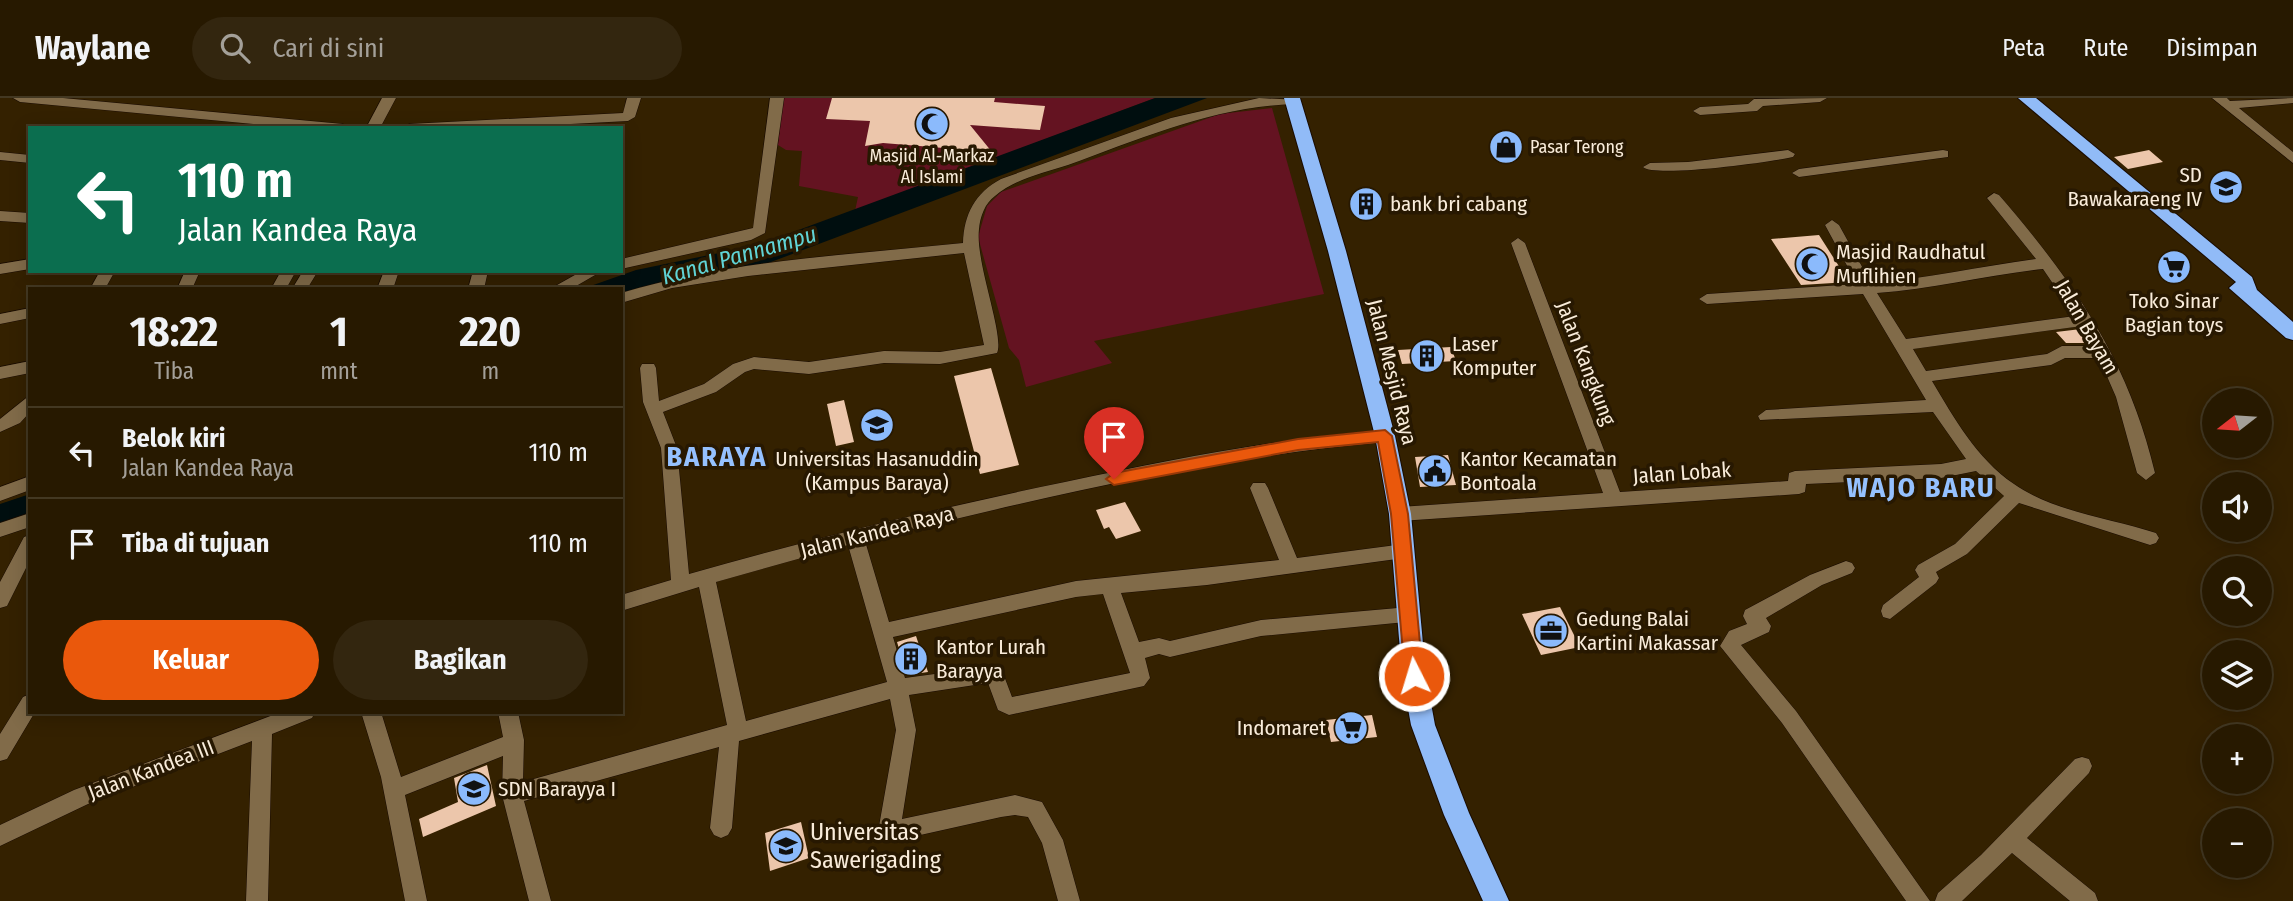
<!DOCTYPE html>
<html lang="id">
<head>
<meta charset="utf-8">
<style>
  :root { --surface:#271900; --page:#33260f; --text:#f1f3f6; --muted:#a4a099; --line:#433822; --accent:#ea580c }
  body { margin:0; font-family:"Fira Sans Condensed",sans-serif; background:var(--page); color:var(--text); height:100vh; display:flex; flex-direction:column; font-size:26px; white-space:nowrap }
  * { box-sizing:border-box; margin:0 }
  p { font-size:23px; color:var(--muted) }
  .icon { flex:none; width:38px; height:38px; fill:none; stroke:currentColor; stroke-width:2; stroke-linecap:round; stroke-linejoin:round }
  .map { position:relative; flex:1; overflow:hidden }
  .drawer { position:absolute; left:28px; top:189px; width:595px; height:427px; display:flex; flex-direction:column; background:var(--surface); border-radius:0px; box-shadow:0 4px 18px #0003,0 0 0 2px var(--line) }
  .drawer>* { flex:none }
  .hud { position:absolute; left:28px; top:28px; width:595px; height:147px; border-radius:0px; box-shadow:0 4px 18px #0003,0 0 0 2px var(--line); background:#0b6e4f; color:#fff; overflow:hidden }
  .needle { width:46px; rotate:253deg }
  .buttons { position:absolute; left:2202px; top:290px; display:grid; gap:14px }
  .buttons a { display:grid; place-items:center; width:70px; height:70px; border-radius:50%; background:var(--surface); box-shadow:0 4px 18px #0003,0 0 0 2px var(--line); font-size:35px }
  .pin { position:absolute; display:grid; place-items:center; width:60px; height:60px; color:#fff; margin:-72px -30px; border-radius:50% 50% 50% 0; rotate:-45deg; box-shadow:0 0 7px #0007 }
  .pin .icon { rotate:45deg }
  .me { position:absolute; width:77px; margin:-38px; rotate:355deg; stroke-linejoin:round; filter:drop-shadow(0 0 5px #0008) }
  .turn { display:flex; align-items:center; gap:24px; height:147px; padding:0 35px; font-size:32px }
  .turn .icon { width:91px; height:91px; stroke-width:2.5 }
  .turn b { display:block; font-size:49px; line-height:60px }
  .eta { display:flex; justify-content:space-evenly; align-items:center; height:119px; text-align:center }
  .eta b { font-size:42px; font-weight:700; line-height:49px }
  .cta { display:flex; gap:14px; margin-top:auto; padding:14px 35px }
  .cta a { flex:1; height:80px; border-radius:42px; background:var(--accent); color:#fff; font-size:28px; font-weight:700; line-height:80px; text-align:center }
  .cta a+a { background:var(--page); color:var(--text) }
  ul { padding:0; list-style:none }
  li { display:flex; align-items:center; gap:21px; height:91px; padding:0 35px; border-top:2px solid var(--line) }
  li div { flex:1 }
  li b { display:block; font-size:26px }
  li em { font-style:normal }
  header { display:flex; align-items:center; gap:42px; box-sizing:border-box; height:98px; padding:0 35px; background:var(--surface); border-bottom:2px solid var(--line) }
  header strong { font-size:33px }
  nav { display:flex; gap:38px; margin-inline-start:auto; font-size:24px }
  .search { width:490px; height:63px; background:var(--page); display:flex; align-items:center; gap:18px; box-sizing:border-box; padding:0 24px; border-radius:38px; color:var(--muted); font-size:26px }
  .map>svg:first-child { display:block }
  .green { fill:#641321 }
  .water { fill:#000e0f }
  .building { fill:#ecc6ab }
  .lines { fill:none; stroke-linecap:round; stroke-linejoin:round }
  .minor-casing { stroke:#190b00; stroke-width:1 }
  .highway-casing { stroke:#190b00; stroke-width:2 }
  .minor { fill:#816b49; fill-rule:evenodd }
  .highway { fill:#91bbf7; fill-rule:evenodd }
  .route { fill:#ea580c; stroke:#983908; stroke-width:2 }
  .labels { text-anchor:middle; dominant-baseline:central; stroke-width:7; stroke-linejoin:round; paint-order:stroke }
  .far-poi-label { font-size:18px; fill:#f9ecda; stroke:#271801; text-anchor:start }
  .poi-label { font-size:21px; fill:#f9ecda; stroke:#271801; text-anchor:start }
  .street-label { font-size:21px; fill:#f9ecda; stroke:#271801 }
  .water-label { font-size:23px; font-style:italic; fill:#60d4d6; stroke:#271801 }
  .near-poi-label { font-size:24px; fill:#f9ecda; stroke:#271801; text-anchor:start }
  .district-label { font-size:28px; font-weight:bold; letter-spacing:2px; fill:#95c1ff; stroke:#271801 }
</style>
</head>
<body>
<header>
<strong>Waylane</strong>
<div class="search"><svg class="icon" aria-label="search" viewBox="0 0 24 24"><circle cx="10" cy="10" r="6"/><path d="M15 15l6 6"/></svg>Cari di sini</div>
<nav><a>Peta</a><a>Rute</a><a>Disimpan</a></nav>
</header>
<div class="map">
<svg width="2293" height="803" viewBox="0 0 2293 803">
  <rect width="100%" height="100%" fill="#342100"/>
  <path class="green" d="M783 0H1155L855 113 858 99 799 88 802 53 786 52 778 47Z
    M1272 10 1324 196 1094 243 1112 265 1026 289 1019 262 1009 250 978 139 987 108 1001 94 1220 16Z"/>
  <path class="water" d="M1155 0H1207L763 167 621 198V191H582L636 172 758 147Z
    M30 396V419L0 429V406Z"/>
  <path class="building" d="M832 0H995L994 4 1045 8 1040 32 970 27 992 54 883 45 865 48 870 23 826 21Z
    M2149 52 2163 64 2128 71 2114 59Z
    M1819 137 1849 184 1801 187 1771 141Z
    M2081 231 2089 245H2066L2056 234Z
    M1451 249 1456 263 1402 266 1398 252Z
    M991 270 1019 367 980 376 954 278Z
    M844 302 854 344 836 348 827 306Z
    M1448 357 1456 387 1420 389 1415 359Z
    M1125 404 1141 433 1116 441 1109 429 1104 431 1096 412Z
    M1560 509 1580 549 1541 557 1522 516Z
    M916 538 928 574 907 577 897 544Z
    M1372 617 1377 639 1331 644 1326 622Z
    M487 667 496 708 423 739 419 721 458 704 454 680Z
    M801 724 809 760 770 773 765 735Z"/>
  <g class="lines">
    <g class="minor-casing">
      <path id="minor" d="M13 0H63L343 26 350 30H297L20 4Z
        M382 0H396L380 30H366Z
        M627 0H641L635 19 628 23 494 30H402L409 26 623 15Z
        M770 0H784L765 135 751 142 621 171V161L753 130Z
        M1259 0 1300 2 1293 6C1213 9 1142 40 1068 67 1043 75 1015 81 995 98 985 105 980 119 979 131 975 164 1005 238 997 255L940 266 884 265 809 276 754 271 745 274 716 294 663 314 677 350 689 476C812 441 939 410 1065 384 1171 361 1277 341 1385 332L1393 338 1385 344C1210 359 1036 401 865 443L889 524 1076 483 1279 462 1250 390 1253 385H1265L1268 390 1297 460 1404 446 1410 448 1413 453 1410 458 1404 460 1207 487 1121 495 1139 544 1159 540 1170 543 1261 522 1409 509 1416 511 1418 517 1416 523 1261 538 1170 559 1159 556 1145 560 1150 580 1144 588 1009 617 998 612 988 585 909 597 916 632 902 721 1015 697 1042 704 1063 742 1080 803H1058L1042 745 1028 719 1015 717 1001 719 889 744 882 741 878 734 896 632 890 601 739 643 732 730 728 737 721 740 714 737 710 730 719 649 524 703 551 803H529L502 697 503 658 405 697 427 803H405L381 679 361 614H381L401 679 503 639 498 614H518L524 642 523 684 727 627 699 489 621 513V497L671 482 661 350 643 304 640 270 642 266H654L656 270 659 303 704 286 733 266 754 259 809 264 884 253 940 254 984 247 964 155 748 178 672 190 621 205V195C731 162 849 157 963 145 964 116 975 95 1001 81L1171 20ZM848 447 887 584 746 623 716 484ZM1103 496 1130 575 1012 599 1001 570 994 568 905 580 893 539 1076 499Z
        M1827 0 1820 4 1763 8 1757 13 1700 17 1693 13 1700 9 1748 6 1754 1Z
        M2212 0H2227L2230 3 2293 0V5L2239 10 2293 54V65Z
        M1788 52 1795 56 1793 59C1772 64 1654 80 1643 69L1650 65 1688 64Z
        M1943 52 1948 53V59L1799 79 1792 75 1799 71Z
        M0 54 30 57V65L0 62Z
        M1994 95 1999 97C2073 183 2128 261 2155 375L2146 382 2137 375 2116 299 2099 260H2065L2051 267 1932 283C1954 320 1977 361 2014 386 2054 414 2110 420 2156 435L2159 440 2156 445 2150 447 2019 405 1967 456 1936 474 1939 480 1936 485 1890 521 1883 519 1881 513 1883 507 1919 479 1915 472 1918 467 1955 446 2004 398 1976 373 1941 380 1806 386 1805 394 1799 396 1400 423 1394 421 1391 416 1394 411 1400 409 1603 395 1511 145 1518 140 1525 145 1620 394 1788 383 1789 375 1795 373 1941 366 1966 361 1933 314 1760 322 1758 318 1766 312 1926 302 1863 196 1707 206 1699 201 1707 196 1857 186 1825 127 1832 122 1839 127 1871 185C1927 181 1981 168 2036 161L1987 100ZM2043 171 2075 218 1906 241 1877 195C1933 191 1988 177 2043 171ZM2082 228 2093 248H2062L2047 256 1926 273 1913 251Z
        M0 113 30 115V125L0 123Z
        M30 161V171L0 176V166Z
        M100 173H115L105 191H90Z
        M185 173H200L192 191H177Z
        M281 173H296L286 191H271Z
        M303 173H318L307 191H292Z
        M384 173H399L393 191H377Z
        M473 173H488L484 191H468Z
        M582 173H602L571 191H550Z
        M30 210V220L0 226V216Z
        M30 263V275L0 281V269Z
        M30 297V314L20 325 0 334V321Z
        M30 378V392L0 403V389Z
        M30 415V429L0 439V425Z
        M30 437V462L7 508 0 510V484L24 439Z
        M1846 463 1852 465 1855 470 1852 475 1822 487 1766 520 1771 528 1769 534 1741 547 1796 613 1930 803H1906L1782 625 1720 548 1729 533 1747 526 1743 518 1745 512 1810 477Z
        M30 596V614H35L7 661 0 663V636L23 599Z
        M281 614H315L312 620 272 636 268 803H246L252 643 88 706 0 748V727L74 692Z
        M2082 659 2089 661 2092 668 2089 675 2027 740 2095 795 2098 803H2070L2012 755 1962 803H1935L1938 795 1981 757 2075 661Z"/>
    </g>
    <g class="highway-casing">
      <path id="highway" d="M1284 0H1300L1346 153 1395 338 1411 416 1426 578 1435 627 1469 715 1509 803H1483L1444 717 1411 627 1402 578 1389 416 1375 338 1328 153Z
        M2018 0H2036L2252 179 2257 192 2293 224V242L2286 240 2229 190 2236 184Z"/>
    </g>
    <use href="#minor" class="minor"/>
    <use href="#highway" class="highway"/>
  </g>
  <path class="route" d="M1385 332 1392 338 1408 416 1423 578 1414 586 1405 578 1391 416 1378 344 1298 352 1114 387 1106 381 1114 375 1298 341Z"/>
  <defs>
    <g id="mosque-disc" transform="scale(1.75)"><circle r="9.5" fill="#8bbafc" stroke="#271801"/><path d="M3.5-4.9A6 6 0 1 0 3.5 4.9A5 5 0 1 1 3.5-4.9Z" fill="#111"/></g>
    <g id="shop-disc" transform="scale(1.75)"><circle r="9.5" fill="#8bbafc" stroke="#271801"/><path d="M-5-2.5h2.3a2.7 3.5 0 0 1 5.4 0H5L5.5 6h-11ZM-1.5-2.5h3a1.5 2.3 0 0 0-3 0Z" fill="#111"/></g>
    <g id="school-disc" transform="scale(1.75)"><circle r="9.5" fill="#8bbafc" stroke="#271801"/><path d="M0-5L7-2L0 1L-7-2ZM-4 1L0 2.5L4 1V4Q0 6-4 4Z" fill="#111"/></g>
    <g id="building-disc" transform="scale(1.75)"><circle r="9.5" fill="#8bbafc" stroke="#271801"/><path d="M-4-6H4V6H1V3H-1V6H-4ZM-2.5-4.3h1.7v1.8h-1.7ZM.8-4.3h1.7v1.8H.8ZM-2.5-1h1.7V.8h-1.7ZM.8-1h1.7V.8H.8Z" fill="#111"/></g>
    <g id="supermarket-disc" transform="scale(1.75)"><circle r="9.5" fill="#8bbafc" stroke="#271801"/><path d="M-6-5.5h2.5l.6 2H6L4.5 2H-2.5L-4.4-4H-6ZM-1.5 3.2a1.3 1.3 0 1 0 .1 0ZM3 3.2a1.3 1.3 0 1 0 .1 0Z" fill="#111"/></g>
    <g id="university-disc" transform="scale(1.75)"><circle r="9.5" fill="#8bbafc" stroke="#271801"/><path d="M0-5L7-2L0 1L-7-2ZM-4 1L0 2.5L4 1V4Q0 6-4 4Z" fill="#111"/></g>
    <g id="civic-disc" transform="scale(1.75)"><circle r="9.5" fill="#8bbafc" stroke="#271801"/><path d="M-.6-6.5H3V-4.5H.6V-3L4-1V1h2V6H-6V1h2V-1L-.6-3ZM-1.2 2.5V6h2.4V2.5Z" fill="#111"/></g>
    <g id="office-disc" transform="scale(1.75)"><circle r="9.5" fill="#8bbafc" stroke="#271801"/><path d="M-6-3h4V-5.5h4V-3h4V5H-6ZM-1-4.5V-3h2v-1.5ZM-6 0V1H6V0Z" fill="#111"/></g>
  </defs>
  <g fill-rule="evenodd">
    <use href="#mosque-disc" x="932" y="26"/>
    <use href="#shop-disc" x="1506" y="49"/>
    <use href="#school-disc" x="2226" y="89"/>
    <use href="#building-disc" x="1366" y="106"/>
    <use href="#mosque-disc" x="1812" y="166"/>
    <use href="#supermarket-disc" x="2174" y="169"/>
    <use href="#building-disc" x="1427" y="258"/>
    <use href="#university-disc" x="877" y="327"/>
    <use href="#civic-disc" x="1435" y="373"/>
    <use href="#office-disc" x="1551" y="533"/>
    <use href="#building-disc" x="911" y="561"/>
    <use href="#supermarket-disc" x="1351" y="630"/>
    <use href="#school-disc" x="474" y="691"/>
    <use href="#university-disc" x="786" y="748"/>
  </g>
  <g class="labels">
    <g class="far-poi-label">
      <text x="1530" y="49">Pasar Terong</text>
      <text x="932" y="58" text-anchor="middle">Masjid Al-Markaz<tspan x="932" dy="21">Al Islami</tspan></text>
    </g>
    <g class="poi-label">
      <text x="2202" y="77" text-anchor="end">SD<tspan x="2202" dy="24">Bawakaraeng IV</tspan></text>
      <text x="1390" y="106">bank bri cabang</text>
      <text x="1836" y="154">Masjid Raudhatul<tspan x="1836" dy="24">Muflihien</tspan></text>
      <text x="2174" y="203" text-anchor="middle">Toko Sinar<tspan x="2174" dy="24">Bagian toys</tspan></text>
      <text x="1452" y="246">Laser<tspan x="1452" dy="24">Komputer</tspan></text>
      <text x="877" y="361" text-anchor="middle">Universitas Hasanuddin<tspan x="877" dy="24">(Kampus Baraya)</tspan></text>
      <text x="1460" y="361">Kantor Kecamatan<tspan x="1460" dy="24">Bontoala</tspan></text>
      <text x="1576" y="521">Gedung Balai<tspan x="1576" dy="24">Kartini Makassar</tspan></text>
      <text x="936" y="549">Kantor Lurah<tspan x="936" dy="24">Barayya</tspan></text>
      <text x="1326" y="630" text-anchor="end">Indomaret</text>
      <text x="498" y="691">SDN Barayya I</text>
    </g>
    <g class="street-label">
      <text transform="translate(2087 229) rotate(60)">Jalan Bayam</text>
      <text transform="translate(1586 265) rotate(69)">Jalan Kangkung</text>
      <text transform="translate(1392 274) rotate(76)">Jalan Mesjid Raya</text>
      <text transform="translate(1682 375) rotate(-4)">Jalan Lobak</text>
      <text transform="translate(877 434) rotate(-14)">Jalan Kandea Raya</text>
      <text transform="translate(151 672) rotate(-21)">Jalan Kandea III</text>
    </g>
    <g class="water-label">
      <text transform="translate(739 157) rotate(-16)">Kanal Pannampu</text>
    </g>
    <g class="near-poi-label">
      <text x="810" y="734">Universitas<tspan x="810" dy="28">Sawerigading</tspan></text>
    </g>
    <g class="district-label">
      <text x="717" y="358">BARAYA</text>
      <text x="1921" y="389">WAJO BARU</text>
    </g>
  </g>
</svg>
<div class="buttons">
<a><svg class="needle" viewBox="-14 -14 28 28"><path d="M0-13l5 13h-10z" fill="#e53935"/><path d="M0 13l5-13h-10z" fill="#a4a099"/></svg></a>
<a><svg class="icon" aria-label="sound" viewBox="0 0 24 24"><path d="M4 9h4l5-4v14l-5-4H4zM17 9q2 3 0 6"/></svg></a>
<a><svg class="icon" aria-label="search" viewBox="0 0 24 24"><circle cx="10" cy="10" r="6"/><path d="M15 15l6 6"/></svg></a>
<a><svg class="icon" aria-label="layers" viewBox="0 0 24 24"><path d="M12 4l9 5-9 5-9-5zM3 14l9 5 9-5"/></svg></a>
<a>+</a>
<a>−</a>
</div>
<div class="pin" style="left:1114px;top:381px;background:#d93025"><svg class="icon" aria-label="arrive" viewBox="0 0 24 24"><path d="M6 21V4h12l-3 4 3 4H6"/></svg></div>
<svg class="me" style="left:1414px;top:578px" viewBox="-20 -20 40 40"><circle r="17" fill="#ea580c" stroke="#fff" stroke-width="3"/><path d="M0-11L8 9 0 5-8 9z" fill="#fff"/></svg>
<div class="hud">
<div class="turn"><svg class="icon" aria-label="left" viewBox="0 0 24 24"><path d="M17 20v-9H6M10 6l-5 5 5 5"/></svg><div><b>110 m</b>Jalan Kandea Raya</div></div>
</div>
<section class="drawer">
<div class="eta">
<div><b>18:22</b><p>Tiba</p></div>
<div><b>1</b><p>mnt</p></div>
<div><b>220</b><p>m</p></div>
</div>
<ul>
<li><svg class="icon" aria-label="left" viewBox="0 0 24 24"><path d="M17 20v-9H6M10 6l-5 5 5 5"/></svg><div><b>Belok kiri</b><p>Jalan Kandea Raya</p></div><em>110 m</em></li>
<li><svg class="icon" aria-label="arrive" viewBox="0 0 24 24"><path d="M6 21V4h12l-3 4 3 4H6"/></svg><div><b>Tiba di tujuan</b></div><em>110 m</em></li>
</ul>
<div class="cta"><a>Keluar</a><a>Bagikan</a></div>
</section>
</div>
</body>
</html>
